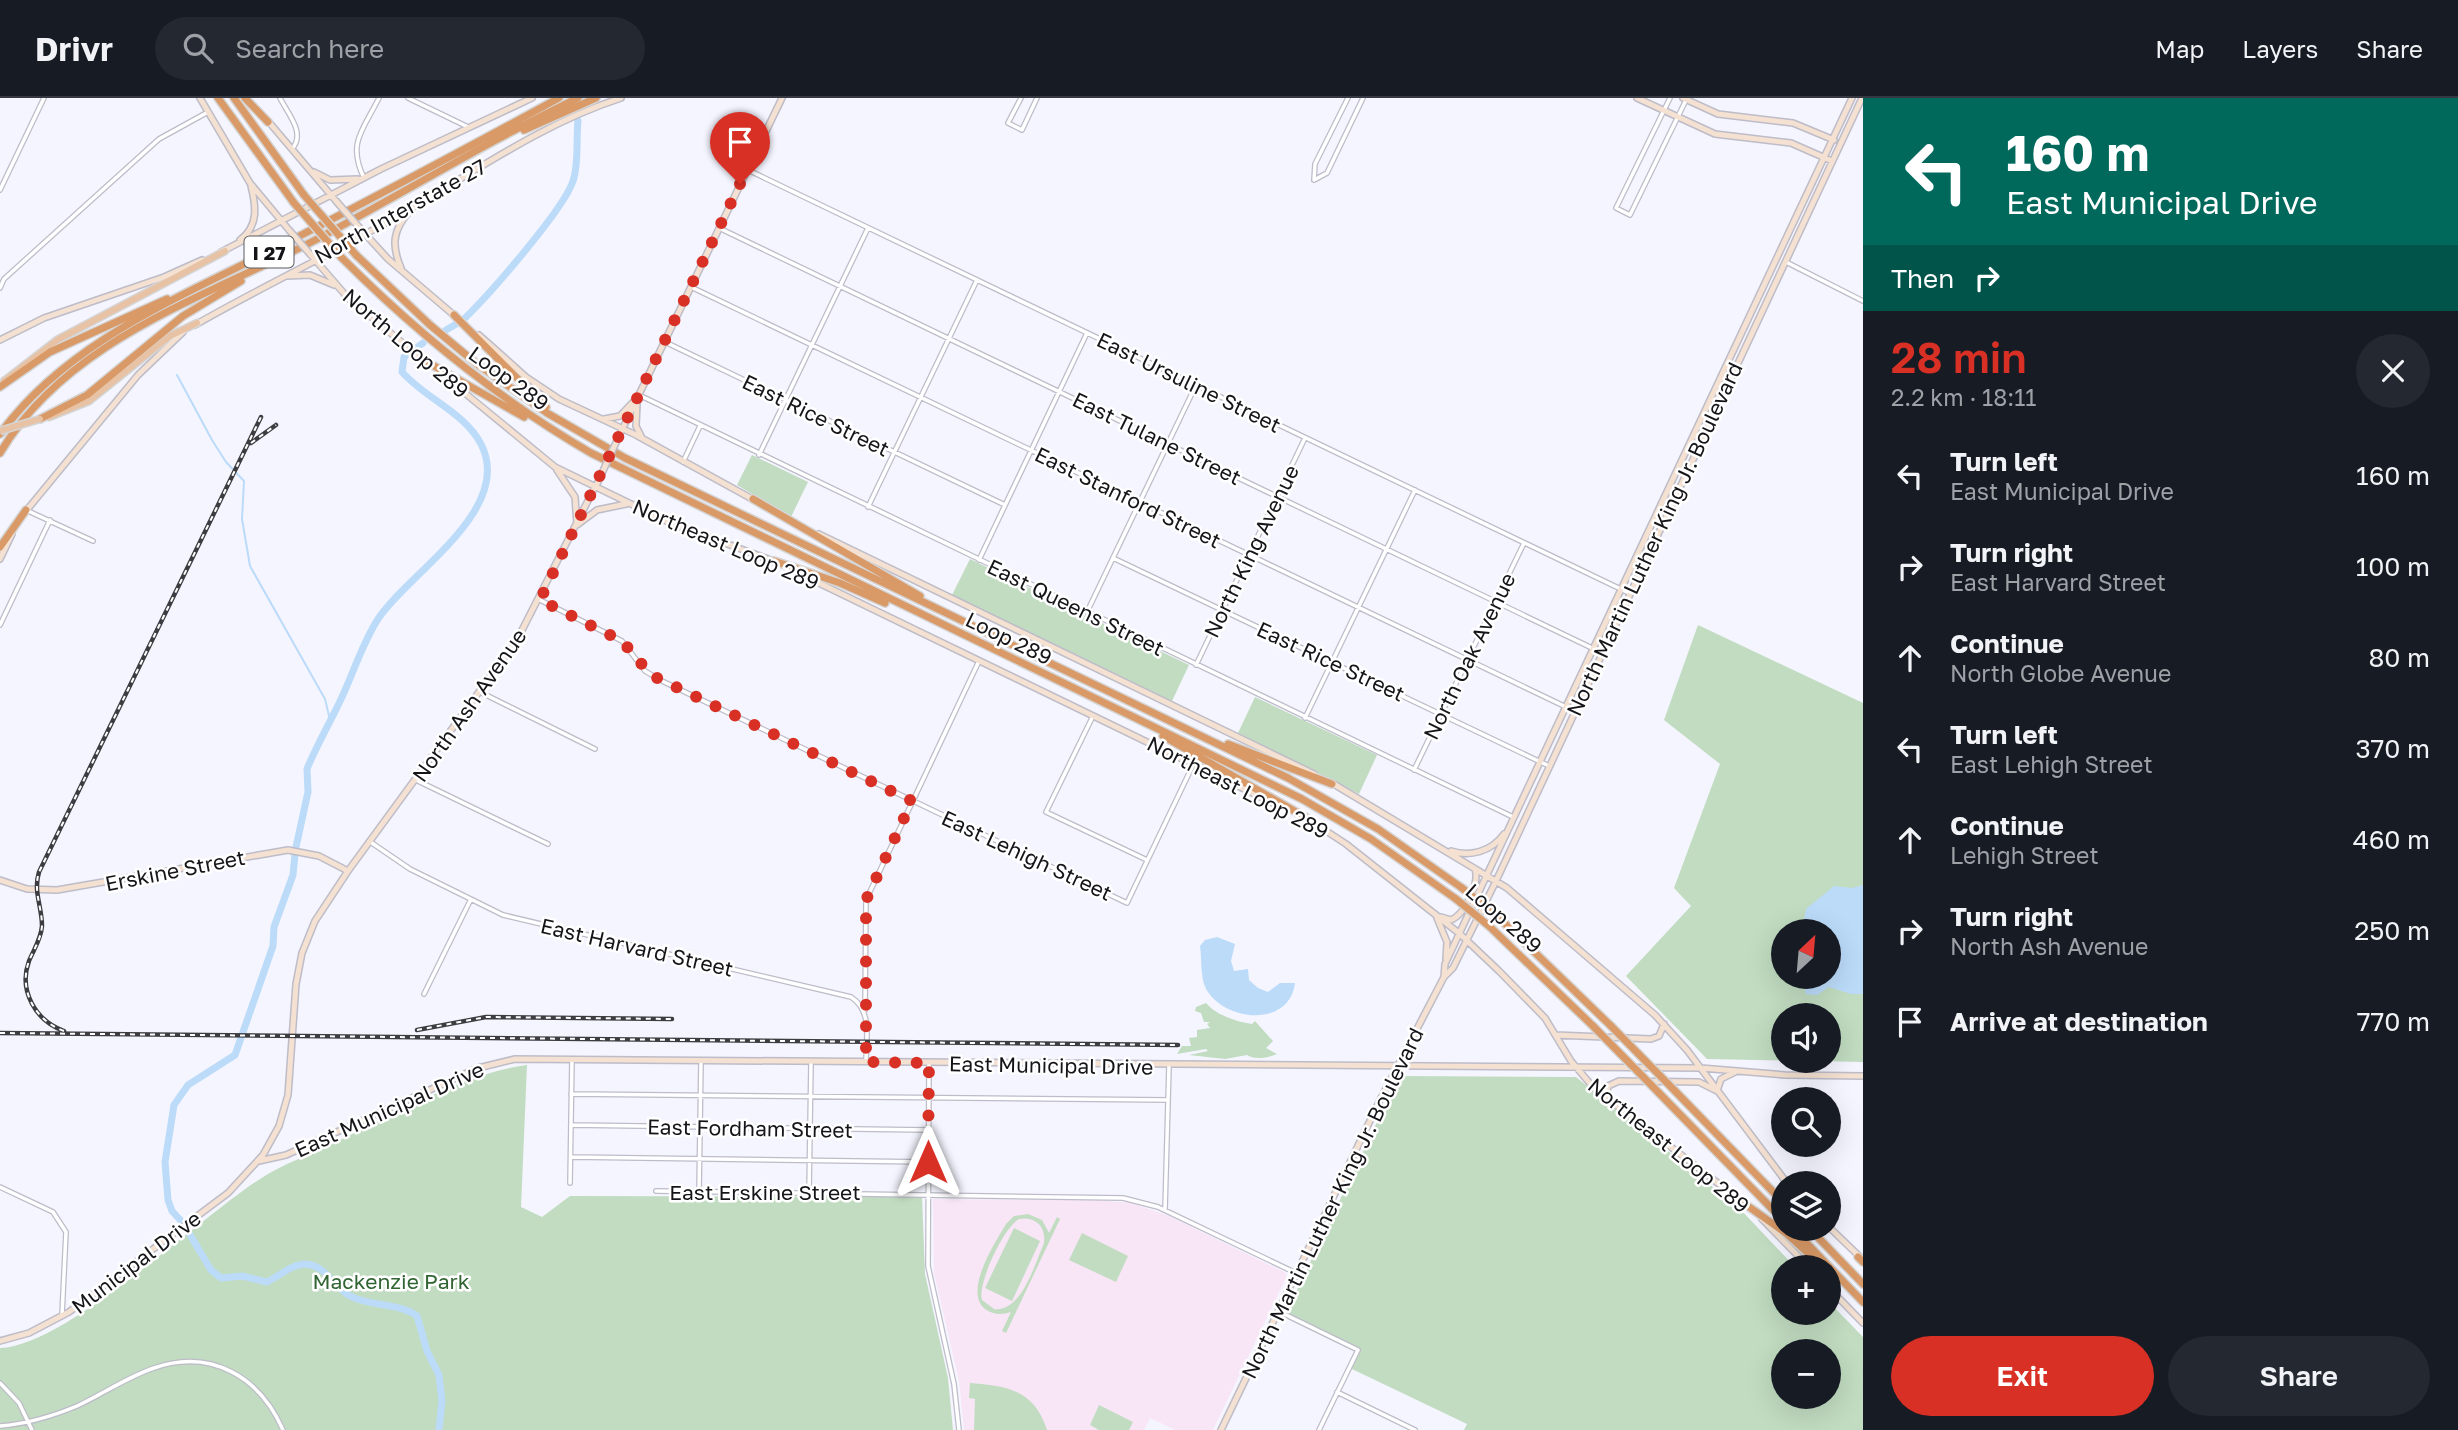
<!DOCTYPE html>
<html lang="en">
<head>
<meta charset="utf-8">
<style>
  :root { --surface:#171b24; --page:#242831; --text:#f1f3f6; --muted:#9ea1a6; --line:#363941; --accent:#d93025 }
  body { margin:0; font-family:"Golos Text",sans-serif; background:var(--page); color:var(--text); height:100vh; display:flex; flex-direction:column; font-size:26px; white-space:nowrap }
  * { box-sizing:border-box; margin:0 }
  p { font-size:23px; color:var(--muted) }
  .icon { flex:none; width:38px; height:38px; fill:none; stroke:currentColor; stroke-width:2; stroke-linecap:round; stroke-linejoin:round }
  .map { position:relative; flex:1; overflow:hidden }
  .details { display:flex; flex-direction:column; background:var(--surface); width:595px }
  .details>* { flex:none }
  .top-card { background:#00695c; color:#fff; overflow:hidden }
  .needle { width:46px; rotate:26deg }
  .fabs { position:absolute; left:1771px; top:821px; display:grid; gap:14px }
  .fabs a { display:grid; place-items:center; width:70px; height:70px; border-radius:50%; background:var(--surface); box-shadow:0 7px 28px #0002; font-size:35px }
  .pin { position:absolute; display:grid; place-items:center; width:60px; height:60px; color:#fff; margin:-72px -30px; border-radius:50% 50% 50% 0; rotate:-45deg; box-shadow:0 0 7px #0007 }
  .pin .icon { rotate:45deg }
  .me { position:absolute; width:77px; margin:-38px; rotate:0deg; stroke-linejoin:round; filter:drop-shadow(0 0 5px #0008) }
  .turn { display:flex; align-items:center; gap:24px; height:147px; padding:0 28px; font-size:32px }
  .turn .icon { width:91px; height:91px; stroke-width:2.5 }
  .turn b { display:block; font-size:49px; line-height:60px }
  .then { display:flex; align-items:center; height:66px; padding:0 28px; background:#0003; gap:14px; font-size:26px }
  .round { display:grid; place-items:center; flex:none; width:74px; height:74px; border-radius:37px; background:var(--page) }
  .headline { display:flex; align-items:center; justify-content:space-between; height:119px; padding:0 28px }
  h1 { font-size:42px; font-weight:600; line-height:52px; color:var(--accent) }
  .cta { display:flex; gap:14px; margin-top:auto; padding:14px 28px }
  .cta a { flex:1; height:80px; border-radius:42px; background:var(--accent); color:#fff; font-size:28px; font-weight:600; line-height:80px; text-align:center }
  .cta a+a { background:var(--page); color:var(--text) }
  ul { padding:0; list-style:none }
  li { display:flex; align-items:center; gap:21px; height:91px; padding:0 28px }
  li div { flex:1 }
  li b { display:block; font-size:26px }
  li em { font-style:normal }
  header { display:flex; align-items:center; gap:42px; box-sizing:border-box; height:98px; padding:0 35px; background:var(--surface); border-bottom:2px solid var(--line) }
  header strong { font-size:33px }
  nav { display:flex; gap:38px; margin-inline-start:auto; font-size:24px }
  .search { width:490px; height:63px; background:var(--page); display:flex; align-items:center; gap:18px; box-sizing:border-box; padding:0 24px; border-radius:38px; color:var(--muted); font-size:26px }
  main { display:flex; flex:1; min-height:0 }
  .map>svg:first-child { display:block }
  .education { fill:#f8e6f7 }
  .green { fill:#c1dcc1; fill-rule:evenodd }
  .water { fill:#bbdbf9 }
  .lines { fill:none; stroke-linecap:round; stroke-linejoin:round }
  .stream { stroke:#bbdbf9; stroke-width:2 }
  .river { stroke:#bbdbf9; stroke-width:7 }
  .street-casing { stroke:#bdbcc8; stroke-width:6 }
  .secondary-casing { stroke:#bdbcc8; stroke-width:8 }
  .primary-casing { stroke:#d5d5d6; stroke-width:9 }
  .highway-casing { stroke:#d5d5d6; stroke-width:10 }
  .street { stroke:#fff; stroke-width:3.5 }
  .secondary { stroke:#f4e1d1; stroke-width:5 }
  .primary { stroke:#e8c2a4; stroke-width:6 }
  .highway { stroke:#d99a67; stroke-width:7 }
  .rail-casing { stroke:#3c3c41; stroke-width:4.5 }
  .rail { stroke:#fff; stroke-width:2; stroke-dasharray:5; stroke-linecap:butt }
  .secondary-bridge-casing { stroke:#bdbcc8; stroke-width:8; stroke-linecap:butt }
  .primary-bridge-casing { stroke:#d5d5d6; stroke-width:9; stroke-linecap:butt }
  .highway-bridge-casing { stroke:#d5d5d6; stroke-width:10; stroke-linecap:butt }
  .secondary-bridge { stroke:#f4e1d1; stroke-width:5 }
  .primary-bridge { stroke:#e8c2a4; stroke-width:6 }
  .highway-bridge { stroke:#d99a67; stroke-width:7 }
  .route { stroke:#d93025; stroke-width:12; stroke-dasharray:0 21.6 }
  .labels { text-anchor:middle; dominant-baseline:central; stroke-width:5; stroke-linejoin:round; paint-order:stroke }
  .shield { fill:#fff; stroke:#5b5b5e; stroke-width:2 }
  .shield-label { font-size:19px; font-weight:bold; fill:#151519 }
  .street-label { font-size:21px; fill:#151519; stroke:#fff }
  .park-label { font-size:21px; fill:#316533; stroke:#fff }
</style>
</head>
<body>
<header>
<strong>Drivr</strong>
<div class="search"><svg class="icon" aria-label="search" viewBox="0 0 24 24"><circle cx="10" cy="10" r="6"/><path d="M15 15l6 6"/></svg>Search here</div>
<nav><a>Map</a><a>Layers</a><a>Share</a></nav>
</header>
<main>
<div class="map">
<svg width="1863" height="1332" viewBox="0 0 1863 1332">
  <rect width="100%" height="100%" fill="#f5f5ff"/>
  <path class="education" d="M933 1101 1099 1102 1131 1105 1169 1118 1286 1175V1180L1213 1332H1175L1150 1320 1144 1332H964L959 1283 934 1175Z"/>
  <path class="green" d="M752 357 808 384 791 419 737 387Z
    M970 461 1189 567 1172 603 952 497Z
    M1698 527 1863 605V964L1707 961 1626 878 1691 808 1674 790 1720 666 1664 622ZM1783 833H1829V878H1783ZM1783 917H1829V962H1783Z
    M1255 599 1377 657 1359 696 1238 635Z
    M1206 905C1216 917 1237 924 1252 926L1255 923 1273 943 1266 950 1277 956C1269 960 1253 962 1247 957L1225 961 1189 957 1208 953 1206 951 1177 956 1182 948H1191L1189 940 1197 939V932L1210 930 1207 926 1210 924H1204L1201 915 1195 913 1196 909Z
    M527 967 521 1109 542 1119 570 1098 922 1099 925 1176 948 1280 953 1332H0V1250C66 1248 199 1120 260 1081 283 1066 311 1056 336 1044 393 1017 464 975 527 967Z
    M1399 978 1576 979 1740 1111 1795 1169H1783V1214H1829V1204L1863 1239V1332H1464L1467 1326 1352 1271 1354 1253 1284 1219ZM1783 1253H1829V1298H1783Z
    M1028 1116 1042 1122 1049 1135 1057 1119 1060 1121 1006 1235 1002 1233 1011 1214C1002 1217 993 1217 985 1211 963 1193 995 1145 1006 1126L1014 1118ZM1019 1121C1035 1118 1046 1128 1044 1145 1035 1166 1021 1215 994 1211L982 1202C977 1186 1004 1129 1019 1121Z
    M1014 1130 1040 1143 1012 1203 985 1190Z
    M1082 1135 1128 1158 1116 1184 1069 1162Z
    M970 1285C1006 1288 1034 1291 1047 1332H974L975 1301 969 1300Z
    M1099 1307 1133 1324 1129 1332H1099L1090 1327Z"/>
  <path class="water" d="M1863 787V896H1851L1829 889 1817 897 1806 896 1802 879 1829 878V833H1802L1806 811 1834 788 1852 790Z
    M1217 839 1235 846 1231 863 1234 873 1248 871 1249 882 1258 890 1268 894 1280 885H1295C1290 929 1226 925 1206 891 1200 879 1202 861 1200 848L1205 842Z"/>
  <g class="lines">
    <path class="stream" d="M177 277 212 342 226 364 244 383 242 421 250 468 325 601 330 622"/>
    <path class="river" d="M465 220C489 197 564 111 573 83 579 66 576 41 578 23
      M446 232 458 225
      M416 250 423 245
      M296 749 308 694 307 671C317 646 331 623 342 599 354 573 363 544 378 521 407 476 515 412 481 346 464 314 426 301 402 274L404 259 409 255
      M295 756 293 777 274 829 273 848 235 957 188 987 174 1007 165 1064 168 1102 172 1113 183 1125 211 1172 221 1180 242 1178 267 1184C280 1178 291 1166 306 1166 327 1168 333 1189 350 1198 370 1209 398 1204 417 1218L427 1253 439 1277 442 1303 439 1332"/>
    <g class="street-casing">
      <path id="street" d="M280 0C288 16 306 35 292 51
        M408 0 468 29
        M1021 0 1008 25 1022 32 1037 0
        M1348 0 1315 66 1314 82 1327 75 1363 0
        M1670 0 1616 110 1630 117 1687 0
        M748 72 1631 496
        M364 80C347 45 363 32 379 0
        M0 92 44 0
        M719 130 1594 551
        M1786 164 1863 203
        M4 181 159 41 208 14
        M691 189 1566 609
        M0 190 4 181
        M665 244 1005 407
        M639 297 1513 719
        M759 357 868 130
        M683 364 700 328
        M868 409 977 182
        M26 412 93 443
        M1113 460 1549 668
        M979 462 1087 235
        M540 502 622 543 645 573 662 583 1127 805 1193 667
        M1087 514 1196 287
        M0 527 50 422
        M1196 567 1305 340
        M480 594 595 651
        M1093 618 1046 714 1147 762
        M1305 620 1415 392
        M1414 672 1524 445
        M416 682 548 746
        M369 743 410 771 503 817 851 899C873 913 866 942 866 964
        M424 896 471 801
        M865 912 866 802 979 563
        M929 965 928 1168 954 1286 959 1332
        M571 996 1168 1002
        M571 1027 928 1032
        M571 1059 928 1064
        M570 1085 572 961
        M0 1089 53 1114 66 1134 62 1217
        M656 1093 1123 1100 1158 1109 1296 1175
        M699 1094 701 963
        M809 1095 811 964
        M1165 1112 1169 968
        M1278 1213 1358 1252 1319 1332
        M0 1285 19 1305 32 1332
        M1337 1294 1415 1332
        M0 1328C26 1326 53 1318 77 1308 103 1296 127 1279 154 1270 211 1250 260 1279 283 1332"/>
    </g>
    <g class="secondary-casing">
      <path id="secondary" d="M200 0 250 85 289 132
        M1637 0 1715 36 1791 45 1832 63
        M1683 0 1718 16 1793 25 1834 42
        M268 23 336 103
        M314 74 330 82 358 81
        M357 127 388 161 455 218
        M240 142C259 128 256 108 251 88
        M221 154 381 71 532 0
        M310 156 348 200 427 265
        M401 170C391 147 393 131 410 113
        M287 178 310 177 334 187
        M195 227C261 189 330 157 396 119 469 78 540 26 621 0
        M479 237 526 279 559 301 636 337 754 402
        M0 242 44 220 164 179 202 162
        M438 273 555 369 668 424 776 464
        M637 306 636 328 642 340
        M604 321 620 318 636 301
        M619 338 782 0
        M557 372 575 399 577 427 597 412 626 406
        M26 413 138 277 183 234
        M819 436 1314 676
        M0 461 12 436
        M794 473 1277 707
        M1332 685 1507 790 1655 917 1687 952 1787 1085
        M1311 723 1346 746 1460 836 1499 873 1545 920 1571 963 1593 989 1741 1103
        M1451 753C1470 759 1491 754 1504 736
        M0 782 27 791 57 792 288 752 319 758 348 773
        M1441 819 1451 822C1464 817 1480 785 1475 771
        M1437 820 1447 844 1446 861
        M1444 879 1445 866 1852 0
        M1556 937 1651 941 1659 938 1664 926
        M1717 993 1721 981 1735 974
        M1606 1000 1608 988 1619 983 1699 984 1715 992
        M259 1063 286 1057 478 970 515 961 1701 970 1785 977 1863 978
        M1762 1121 1809 1169
        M1829 1129 1861 1160
        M1829 1190 1863 1225
        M0 1243 29 1235 69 1214 228 1095 263 1057 279 1028 288 997 296 886 302 855 315 823 348 773 517 542 596 387
        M1221 1332 1381 1000 1444 879 1453 870 1496 783 1862 0"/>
    </g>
    <g class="primary-casing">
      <path id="primary" d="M4 283 57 242 225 153
        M49 319 89 303 170 238 197 225"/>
    </g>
    <g class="highway-casing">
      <path id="highway" d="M218 0 294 105
        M234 0 304 97
        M245 0 268 24
        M524 32 596 0
        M356 157 430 227 477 266 547 315 625 360 1288 680 1378 731 1462 790
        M342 160C418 236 498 301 591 355L1302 701 1371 741 1456 801
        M454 217 546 309
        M427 264 524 319
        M0 289 50 254 167 201
        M40 321 87 297 183 218 241 183
        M0 336C69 241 186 197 288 144 379 97 469 49 559 0
        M0 355C68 240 210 198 321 139 407 93 490 42 578 0
        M753 401 920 498
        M0 449 26 412
        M774 463 840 485 885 505
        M1163 638 1312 723
        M1228 646 1332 686
        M1495 816 1611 928
        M1489 828 1593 928
        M1658 994 1783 1122
        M1676 994 1783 1104
        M1738 1101 1787 1136 1823 1169
        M1792 1130 1863 1204
        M1809 1130 1863 1186
        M1858 1159 1863 1164"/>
    </g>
    <use href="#street" class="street"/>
    <use href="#secondary" class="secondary"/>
    <use href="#primary" class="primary"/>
    <use href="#highway" class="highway"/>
    <g class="rail-casing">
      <path id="rail" d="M251 345 276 327
        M417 932 486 919 672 921
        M64 933C36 923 18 893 29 863 34 851 41 841 42 828 42 808 33 794 39 774L261 319
        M0 935 1178 947"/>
    </g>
    <use href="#rail" class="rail"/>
    <g class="secondary-bridge-casing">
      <path id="secondary-bridge" d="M336 103 357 127
        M289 132 310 156
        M597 386 619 338"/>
    </g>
    <g class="primary-bridge-casing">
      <path id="primary-bridge" d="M0 333 40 321"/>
    </g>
    <g class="highway-bridge-casing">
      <path id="highway-bridge" d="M304 97 356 157
        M294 105 342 160
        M1462 790 1495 816
        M1456 801 1489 828
        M1593 928 1658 994
        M1611 928 1676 994"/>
    </g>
    <use href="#secondary-bridge" class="secondary-bridge"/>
    <use href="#primary-bridge" class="primary-bridge"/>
    <use href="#highway-bridge" class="highway-bridge"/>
  </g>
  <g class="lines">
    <path class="route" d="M740 86 540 502 622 543 651 577 912 703 866 802V964L929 965 928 1064"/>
  </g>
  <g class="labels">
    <rect class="shield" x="244.5" y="138.5" width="49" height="31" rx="5"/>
    <g class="shield-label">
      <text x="269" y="154">I 27</text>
    </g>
    <g class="street-label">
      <text transform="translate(400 113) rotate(-29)">North Interstate 27</text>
      <text transform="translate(406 245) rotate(40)">North Loop 289</text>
      <text transform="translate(509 280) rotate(36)">Loop 289</text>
      <text transform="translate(1189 284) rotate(26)">East Ursuline Street</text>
      <text transform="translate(816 317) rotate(26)">East Rice Street</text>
      <text transform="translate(1157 340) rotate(26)">East Tulane Street</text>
      <text transform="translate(1128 399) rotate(26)">East Stanford Street</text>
      <text transform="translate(1654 441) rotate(-65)">North Martin Luther King Jr. Boulevard</text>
      <text transform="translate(726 446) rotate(23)">Northeast Loop 289</text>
      <text transform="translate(1251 453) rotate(-64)">North King Avenue</text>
      <text transform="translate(1076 509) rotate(26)">East Queens Street</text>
      <text transform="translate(1009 540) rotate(26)">Loop 289</text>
      <text transform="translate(1469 558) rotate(-64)">North Oak Avenue</text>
      <text transform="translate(1331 563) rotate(25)">East Rice Street</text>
      <text transform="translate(469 607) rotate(-55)">North Ash Avenue</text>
      <text transform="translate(1238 689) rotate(27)">Northeast Loop 289</text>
      <text transform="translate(1027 757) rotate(25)">East Lehigh Street</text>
      <text transform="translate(175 772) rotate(-11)">Erskine Street</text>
      <text transform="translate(1504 820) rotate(41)">Loop 289</text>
      <text transform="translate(637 849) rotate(13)">East Harvard Street</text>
      <text transform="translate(1051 967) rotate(1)">East Municipal Drive</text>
      <text transform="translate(389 1011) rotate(-24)">East Municipal Drive</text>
      <text transform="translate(750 1030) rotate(1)">East Fordham Street</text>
      <text transform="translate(1669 1047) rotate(39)">Northeast Loop 289</text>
      <text x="765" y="1094">East Erskine Street</text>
      <text transform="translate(1332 1105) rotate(-64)">North Martin Luther King Jr. Boulevard</text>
      <text transform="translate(136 1164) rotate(-37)">Municipal Drive</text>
    </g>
    <g class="park-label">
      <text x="391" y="1183">Mackenzie Park</text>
    </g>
  </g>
</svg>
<div class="fabs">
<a><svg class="needle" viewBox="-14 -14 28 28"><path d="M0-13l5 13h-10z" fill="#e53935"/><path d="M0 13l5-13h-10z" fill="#9ea1a6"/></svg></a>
<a><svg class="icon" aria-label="sound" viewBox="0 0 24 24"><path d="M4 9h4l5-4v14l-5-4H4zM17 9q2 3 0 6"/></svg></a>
<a><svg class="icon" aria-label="search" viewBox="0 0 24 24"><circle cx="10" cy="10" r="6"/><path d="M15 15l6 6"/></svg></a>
<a><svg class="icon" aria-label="layers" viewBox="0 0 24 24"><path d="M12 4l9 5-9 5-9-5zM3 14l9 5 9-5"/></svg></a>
<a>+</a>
<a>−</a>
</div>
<div class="pin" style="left:740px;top:86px;background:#d93025"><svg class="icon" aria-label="arrive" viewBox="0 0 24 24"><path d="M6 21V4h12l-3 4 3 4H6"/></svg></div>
<svg class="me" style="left:928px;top:1064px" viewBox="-20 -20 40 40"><path d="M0-17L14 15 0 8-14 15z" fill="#d93025" stroke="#fff" stroke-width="4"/></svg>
</div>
<section class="details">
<div class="top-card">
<div class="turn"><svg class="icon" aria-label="left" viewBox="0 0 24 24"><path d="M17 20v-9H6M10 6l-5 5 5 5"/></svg><div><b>160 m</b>East Municipal Drive</div></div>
<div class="then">Then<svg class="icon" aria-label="right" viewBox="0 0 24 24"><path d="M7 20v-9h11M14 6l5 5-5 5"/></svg></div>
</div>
<div class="headline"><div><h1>28 min</h1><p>2.2 km · 18:11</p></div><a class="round"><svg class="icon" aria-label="close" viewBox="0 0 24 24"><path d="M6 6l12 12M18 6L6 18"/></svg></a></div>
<ul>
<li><svg class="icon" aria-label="left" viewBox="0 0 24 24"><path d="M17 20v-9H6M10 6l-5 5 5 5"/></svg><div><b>Turn left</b><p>East Municipal Drive</p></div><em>160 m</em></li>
<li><svg class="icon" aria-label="right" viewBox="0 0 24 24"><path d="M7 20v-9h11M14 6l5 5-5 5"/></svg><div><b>Turn right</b><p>East Harvard Street</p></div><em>100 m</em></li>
<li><svg class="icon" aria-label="ahead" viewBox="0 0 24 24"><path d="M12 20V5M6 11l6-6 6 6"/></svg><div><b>Continue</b><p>North Globe Avenue</p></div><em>80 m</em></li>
<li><svg class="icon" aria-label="left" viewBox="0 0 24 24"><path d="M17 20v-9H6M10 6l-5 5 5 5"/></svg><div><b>Turn left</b><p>East Lehigh Street</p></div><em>370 m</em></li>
<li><svg class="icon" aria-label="ahead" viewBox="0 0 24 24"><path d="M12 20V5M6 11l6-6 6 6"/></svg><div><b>Continue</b><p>Lehigh Street</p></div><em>460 m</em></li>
<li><svg class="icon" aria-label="right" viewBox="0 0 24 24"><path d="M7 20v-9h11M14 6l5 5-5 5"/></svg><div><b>Turn right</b><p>North Ash Avenue</p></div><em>250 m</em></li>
<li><svg class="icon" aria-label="arrive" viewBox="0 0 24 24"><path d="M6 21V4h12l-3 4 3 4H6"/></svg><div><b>Arrive at destination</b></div><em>770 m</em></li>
</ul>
<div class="cta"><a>Exit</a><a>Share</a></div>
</section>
</main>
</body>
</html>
